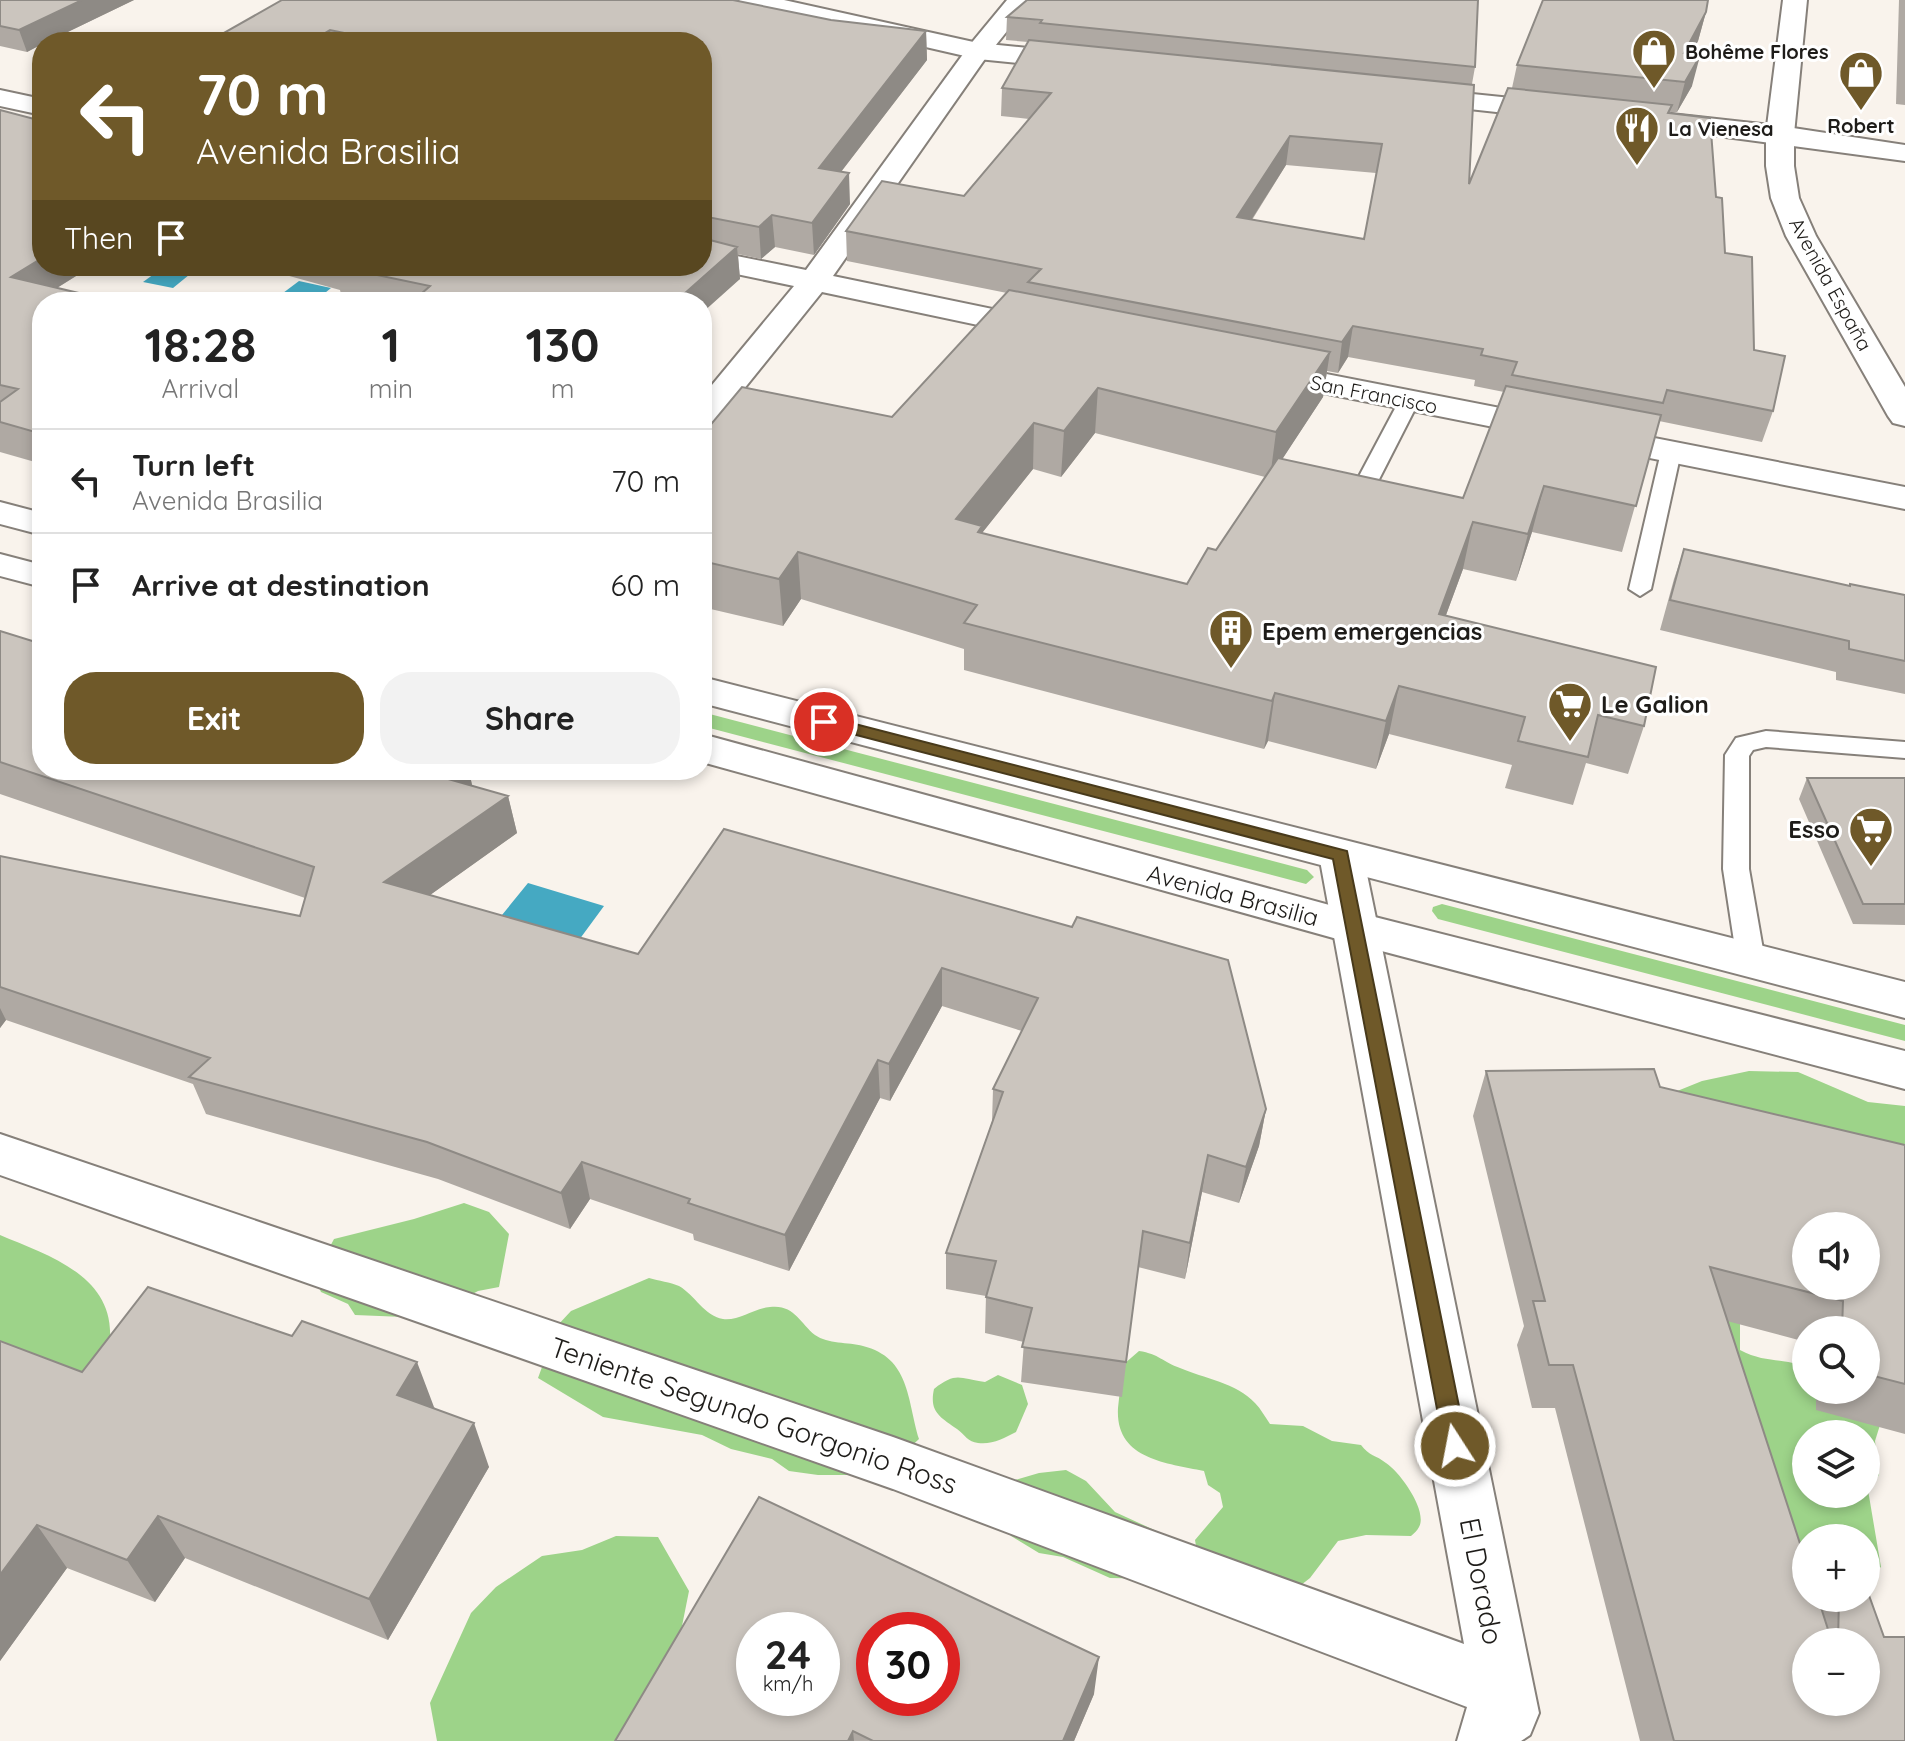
<!DOCTYPE html>
<html lang="en">
<head>
<meta charset="utf-8">
<style>
  :root { --surface:#fff; --page:#f2f2f2; --text:#222; --muted:#767676; --line:#e0e0e0; --accent:#6f5929 }
  body { margin:0; font-family:Quicksand,sans-serif; background:var(--page); color:var(--text); height:100vh; display:flex; flex-direction:column; font-size:30px; white-space:nowrap }
  * { box-sizing:border-box; margin:0 }
  p { font-size:26px; color:var(--muted) }
  .icon { flex:none; width:44px; height:44px; fill:none; stroke:currentColor; stroke-width:2; stroke-linecap:round; stroke-linejoin:round }
  .map { position:relative; flex:1; overflow:hidden }
  .drawer { position:absolute; left:32px; top:292px; width:680px; height:488px; display:flex; flex-direction:column; background:var(--surface); border-radius:32px; box-shadow:0 4px 12px #0003 }
  .drawer>* { flex:none }
  .top-card { position:absolute; left:32px; top:32px; width:680px; height:244px; border-radius:32px; box-shadow:0 4px 12px #0003; background:#6f5929; color:#fff; overflow:hidden }
  .controls { position:absolute; left:1792px; top:1212px; display:grid; gap:16px }
  .controls a { display:grid; place-items:center; width:88px; height:88px; border-radius:50%; background:var(--surface); box-shadow:0 4px 12px #0003; font-size:40px }
  .speed { position:absolute; left:736px; top:1612px; display:flex; gap:16px; font-size:40px; font-weight:700; text-align:center }
  .speed>* { display:grid; place-content:center; width:104px; height:104px; border-radius:50%; background:var(--surface); box-shadow:0 4px 12px #0003; line-height:1 }
  .speed small { font-size:20px; font-weight:400 }
  .speed .limit { border:12px solid #d22; background:#fff; color:#111 }
  .pin { position:absolute; display:grid; place-items:center; width:68px; height:68px; color:#fff; margin:-34px; border:4px solid #fff; border-radius:50%; box-shadow:0 2px 8px #0007 }
  .me { position:absolute; width:88px; margin:-44px; rotate:349deg; stroke-linejoin:round; filter:drop-shadow(0 0 6px #0008) }
  .turn { display:flex; align-items:center; gap:28px; height:168px; padding:0 32px; font-size:36px }
  .turn .icon { width:104px; height:104px; stroke-width:2.5 }
  .turn b { display:block; font-size:56px; line-height:68px }
  .then { display:flex; align-items:center; height:76px; padding:0 32px; background:#0003; gap:16px; font-size:30px }
  .eta { display:flex; justify-content:space-evenly; align-items:center; height:136px; text-align:center }
  .eta b { font-size:48px; font-weight:800; line-height:56px }
  .cta { display:flex; gap:16px; margin-top:auto; padding:16px 32px }
  .cta a { flex:1; height:92px; border-radius:32px; background:var(--accent); color:#fff; font-size:32px; font-weight:800; line-height:92px; text-align:center }
  .cta a+a { background:var(--page); color:var(--text) }
  ul { padding:0; list-style:none }
  li { display:flex; align-items:center; gap:24px; height:104px; padding:0 32px; border-top:2px solid var(--line) }
  li div { flex:1 }
  li b { display:block; font-size:30px }
  li em { font-style:normal }
  .map>svg:first-child { display:block }
  .green { fill:#9dd389; fill-rule:evenodd }
  .water { fill:#45a9c2 }
  .lines { fill:none; stroke-linecap:round; stroke-linejoin:round }
  .service-casing { stroke:#86807a; stroke-width:4 }
  .minor-casing { stroke:#86807a; stroke-width:4 }
  .tertiary-casing { stroke:#86807a; stroke-width:4 }
  .primary-casing { stroke:#86807a; stroke-width:4 }
  .service { fill:#fff; fill-rule:evenodd }
  .minor { fill:#fff; fill-rule:evenodd }
  .tertiary { fill:#fff; fill-rule:evenodd }
  .primary { fill:#fff; fill-rule:evenodd }
  .wall { fill:#afa9a3; fill-rule:evenodd }
  .shaded-wall { fill:#8e8a85 }
  .building { fill:#cbc5be; stroke:#8e8a85; stroke-width:2; fill-rule:evenodd }
  .route { fill:#6f5929; stroke:#483a1b; stroke-width:2 }
  .labels { text-anchor:middle; dominant-baseline:central; stroke-width:6; stroke-linejoin:round; paint-order:stroke }
  .far-poi-label { font-size:20px; font-weight:bold; fill:#1e1c19; stroke:#fff; text-anchor:start }
  .far-street-label { font-size:20px; fill:#1e1c19; stroke:#fff }
  .poi-label { font-size:24px; font-weight:bold; fill:#1e1c19; stroke:#fff; text-anchor:start }
  .street-label { font-size:24px; fill:#1e1c19; stroke:#fff }
  .near-street-label { font-size:28px; fill:#1e1c19; stroke:#fff }
</style>
</head>
<body>
<div class="map">
<svg width="1905" height="1741" viewBox="0 0 1905 1741">
  <rect width="100%" height="100%" fill="#f9f3ec"/>
  <path class="green" d="M702 712 1307 870 1314 877 1306 884 702 726Z
    M1442 904 1905 1025V1041L1438 919 1432 911 1433 907Z
    M1749 1071 1798 1072 1868 1102 1905 1106V1163L1655 1100 1702 1081Z
    M464 1203 489 1212 509 1234 499 1287 478 1291 428 1318 355 1315 348 1304 321 1292 314 1277 334 1239 414 1219Z
    M0 1235C47 1255 114 1275 110 1339 109 1353 102 1368 98 1382L0 1391Z
    M649 1278C659 1281 670 1282 679 1286 695 1295 704 1316 723 1319 739 1321 755 1308 770 1307 794 1304 800 1323 815 1335 828 1344 848 1342 863 1346 910 1358 907 1399 919 1439L893 1463 862 1475H818L789 1471 772 1459 731 1449 702 1435 603 1417 538 1378 557 1326 571 1311Z
    M1699 1299 1740 1321V1350C1766 1364 1784 1357 1806 1368V1390H1849L1880 1425 1875 1441 1879 1475 1868 1490 1881 1567 1868 1576 1866 1538H1806V1549L1772 1540ZM1806 1434H1866V1494H1806Z
    M1139 1351C1159 1354 1163 1362 1180 1368 1203 1378 1237 1383 1255 1403 1261 1409 1265 1417 1270 1424L1303 1426 1332 1441 1361 1445C1369 1456 1376 1455 1386 1463 1400 1472 1428 1511 1419 1527 1417 1531 1414 1533 1411 1536L1366 1535 1338 1541 1310 1578 1273 1607 1204 1592 1195 1540 1223 1507 1220 1493 1208 1485 1204 1471C1166 1463 1115 1459 1118 1408 1119 1393 1123 1378 1124 1364Z
    M998 1375 1022 1385 1028 1404 1016 1432C1004 1438 992 1445 978 1443 968 1442 965 1435 957 1429 940 1417 929 1412 934 1389 957 1371 959 1379 985 1382Z
    M1066 1470 1086 1481 1115 1512 1163 1534V1579L1110 1578 1063 1557 1039 1553 1011 1536 999 1520 1008 1482 1039 1473Z
    M616 1536 658 1537 689 1591 682 1626 637 1741H437L430 1703 471 1613 496 1587 542 1556 582 1550Z"/>
  <path class="water" d="M165 266H200L173 288 143 282Z
    M299 281 331 288 314 302H271Z
    M528 883 604 906 579 940 502 915Z"/>
  <g class="lines">
    <g class="service-casing">
      <path id="service" d="M1409 395 1419 401 1370 497 1359 503 1352 501 1348 497 1399 401Z
        M1671 446 1681 452 1651 589 1640 596 1629 589 1661 452Z
        M1766 731 1905 742V758L1766 747 1753 750 1749 756V869L1765 961 1761 968 1751 971 1741 968 1737 961 1723 869 1725 755 1736 738Z"/>
    </g>
    <g class="minor-casing">
      <path id="minor" d="M1007 0H1032L987 56 833 276 1055 322 1060 329 1055 336 1044 339 822 292 714 426 702 429V397L794 286 698 266H702V249L806 270 969 46Z
        M0 90 42 99V115L0 106Z
        M1265 362 1905 487V509L1253 379 1249 372 1253 365Z
        M1341 840 1356 844 1363 855 1539 1713 1530 1735 1521 1741H1457L1467 1707 893 1489 0 1175V1134L893 1437 1464 1644 1319 855 1326 844Z"/>
    </g>
    <g class="tertiary-casing">
      <path id="tertiary" d="M739 0H784L978 43 1079 53 1088 56 1092 61 1088 66 1079 69 978 59 751 7 742 5Z
        M1414 88 1560 103 1570 105 1573 111 1570 117 1560 119 1405 102 1401 96 1405 90Z
        M1653 112 1780 126 1905 145V161L1643 126 1639 120 1643 114Z"/>
    </g>
    <g class="primary-casing">
      <path id="primary" d="M1783 0H1807L1794 134V166L1799 198 1816 236 1905 387V426L1893 423 1888 416 1786 236 1771 198 1766 166V134Z
        M0 502 42 513V535L0 524Z
        M0 554 42 565V587L0 576Z
        M702 677 1905 982V1018L702 703Z
        M702 734 1355 912 1905 1051V1089L1355 944 702 762Z"/>
    </g>
    <use href="#service" class="service"/>
    <use href="#minor" class="minor"/>
    <use href="#tertiary" class="tertiary"/>
    <use href="#primary" class="primary"/>
  </g>
  <path class="wall" d="M0 0H134L47 42H42V44L27 52 0 46Z
    M282 0 831 20 926 31 927 60 841 172 850 204 814 255 775 247 761 259 738 254 740 279 702 302H360L342 298 340 290 253 266H702V42H208Z
    M1899 0H1905V105L1896 104Z
    M1706 12 1698 41 1691 54 1692 86 1677 112H1671L1670 113 1716 197 1725 253 1754 350 1773 411 1762 442 1659 421 1622 552 1532 532 1516 581 1463 569 1446 615 1644 726 1628 774 1586 763 1573 805 1505 788 1512 765 1389 734 1376 769 1268 741 1264 749 964 670V649L801 599 783 626 702 607V435L892 417 1007 293 847 261 846 231 964 196 1029 119 1001 116 1002 88 1028 42 1006 40 1007 17 1475 67 1472 84 1469 184 1512 88 1517 65ZM1286 165 1376 173 1364 239 1252 220ZM1348 357 1475 380 1474 386 1504 392 1463 498 1282 459 1323 397 1327 371 1338 373ZM1095 433 1265 477 1216 550 1187 584 982 533 1033 469 1061 477Z
    M0 110 92 266 57 288 42 302V464L0 452Z
    M1684 549 1849 586 1850 584 1905 595V694L1836 680V672L1660 630 1674 579Z
    M0 631 42 770H469L472 786 508 796 517 833 430 895 638 954 724 829 1266 1109 1259 1146 1239 1203 1202 1192 1185 1279 1138 1267 1122 1397 1021 1382 1024 1342 985 1333 986 1296 946 1289V1253L992 1122 993 1089 1022 1031 942 1006 890 1101 880 1098 789 1271 694 1240 693 1234 590 1199 570 1229 438 1179 206 1114 193 1084 6 1020 0 1028V856L300 916 305 898 0 794Z
    M1807 778H1905V925L1853 924 1799 799Z
    M1486 1071 1660 1087 1905 1145V1434L1816 1410V1390H1866V1330H1806V1342L1727 1321 1806 1598H1839L1884 1637 1905 1741H1640L1555 1408H1532L1517 1345 1524 1326 1473 1116ZM1806 1642H1866V1702Z
    M0 1341 82 1372 434 1407 489 1467 388 1640 185 1558 155 1602 67 1568 0 1661Z
    M1840 1529 1848 1538H1833Z
    M1094 1694 1074 1741H615Z"/>
  <path class="shaded-wall" d="M82 0H134L47 42H42V44L27 52 19 30Z
    M1706 12 1698 41 1676 83 1684 53Z
    M330 30 332 42H310Z
    M926 31 927 60 820 199 819 168Z
    M1700 56 1692 86 1677 112 1685 82Z
    M1290 136 1286 165 1234 247 1237 217Z
    M849 173 850 204 814 255 812 223Z
    M772 215 775 247 761 259 759 227Z
    M737 247 740 279 702 313V302H675Z
    M42 258V266H92L23 309 11 277Z
    M1353 326 1348 357 1338 373 1342 342Z
    M1330 352 1323 397 1270 478 1276 432Z
    M1098 388 1095 433 1061 477 1064 431Z
    M1034 423 1033 469 982 533V573L956 519Z
    M1544 486 1532 532 1516 581 1528 534Z
    M1473 522 1463 569 1429 661 1439 614Z
    M798 552 801 599 783 626 779 579Z
    M1399 686 1389 734 1376 769 1386 721Z
    M1275 693 1268 741 1264 749 1272 701Z
    M456 770H469L474 795 448 779Z
    M508 796 517 833 395 920 384 882Z
    M942 968V1006L890 1101 889 1064Z
    M0 1008 6 1020 0 1028Z
    M878 1060 880 1098 789 1271 785 1235Z
    M1266 1109 1259 1146 1239 1203 1246 1167Z
    M1208 1155 1202 1192 1185 1279 1190 1243Z
    M582 1162 590 1199 570 1229 561 1193Z
    M417 1362 434 1407 415 1440 397 1395Z
    M474 1423 489 1467 388 1640 369 1599Z
    M158 1516 185 1558 155 1602 127 1560Z
    M37 1525 67 1568 0 1661V1575Z
    M1099 1657 1094 1694 1074 1741H1063Z
    M853 1731 854 1741H848Z"/>
  <path class="building" d="M0 0H82L19 30 0 26Z
    M282 0H733L831 20 926 31 819 168 849 173 812 223 772 215 759 227 702 216V42H388L330 30 310 42H208Z
    M1027 0H1478L1475 67 1040 23 1042 20 1007 17Z
    M1543 0H1708L1706 12 1684 53 1700 56 1685 82 1517 65Z
    M1029 40 1474 85 1469 184 1508 88 1672 105 1668 113 1710 118 1716 197 1722 198 1725 253 1752 257 1754 350 1785 356 1773 411 1667 390 1663 403 1512 375 1517 362 1481 355 1483 349 1353 326 1342 342 1028 282 1041 269 846 231 882 181 964 196 1051 93 1002 88ZM1290 136 1382 144 1364 239 1237 217Z
    M0 110 42 121V258L11 277 117 302H42V434L0 422V402L18 389 0 385Z
    M702 238 737 247 675 302H412L430 286 334 266H702Z
    M1009 290 1330 352 1276 432 1098 388 1064 431 1034 423 956 519 982 526 978 532 1187 584 1208 548 1216 550 1278 458 1463 498 1506 386 1661 415 1636 506 1544 486 1528 534 1473 522 1439 614 1656 667 1644 726 1598 715 1588 757 1518 741 1525 717 1399 686 1386 721 1275 693 1272 701 964 623 977 605 798 552 779 579 702 561V435L742 387 892 417Z
    M1684 549 1850 586V584L1905 595V661L1849 649V641L1670 600Z
    M0 631 42 644V770H456L448 779 508 796 384 882 638 954 724 829 1072 927 1077 917 1228 960 1266 1109 1246 1167 1208 1155 1190 1243 1143 1231 1126 1362 1022 1347 1032 1308 986 1297 996 1261 946 1253 1003 1092 993 1089 1038 998 942 968 889 1064 878 1060 785 1235 688 1203 690 1199 582 1162 561 1193 427 1142 189 1077 210 1058 0 987V856L300 916 314 867 0 762Z
    M1807 778H1905V904H1863Z
    M1654 1069 1660 1087 1905 1145V1384L1866 1374V1330H1842L1843 1301 1710 1267 1806 1562V1598H1818L1832 1642H1806V1702H1866V1642H1838L1839 1598H1866V1587L1884 1637H1905V1741H1674L1573 1365H1549L1533 1301H1545L1486 1071ZM1806 1226H1866V1286H1806Z
    M148 1287 292 1336 302 1321 417 1362 397 1395 474 1423 369 1599 158 1516 127 1560 37 1525 0 1575V1341L82 1372Z
    M759 1497 1099 1657 1063 1741H873L853 1731 848 1741H615ZM754 1630H822V1698H754ZM874 1630H942V1698H874Z
    M1844 1528 1848 1538H1839L1840 1529Z"/>
  <path class="route" d="M824 716 1347 851 1467 1446 1464 1453 1455 1456 1447 1453 1444 1446 1333 859 818 725 815 722Z"/>
  <defs>
    <g id="shop-pin" transform="scale(2.3)"><path d="M0 17L-7.5 6A9.5 9.5 0 1 1 7.5 6Z" fill="#6f5929" stroke="#fff"/><path d="M-5-2.5h2.3a2.7 3.5 0 0 1 5.4 0H5L5.5 6h-11ZM-1.5-2.5h3a1.5 2.3 0 0 0-3 0Z" fill="#fff"/></g>
    <g id="restaurant-pin" transform="scale(2.3)"><path d="M0 17L-7.5 6A9.5 9.5 0 1 1 7.5 6Z" fill="#6f5929" stroke="#fff"/><path d="M-5-6h1v4h1v-4h1v4h1v-4h1v5L-1.5 .5V6h-2V.5L-5-1ZM5-6V6H3V1.5H1.5Q1.5-4 5-6Z" fill="#fff"/></g>
    <g id="building-pin" transform="scale(2.3)"><path d="M0 17L-7.5 6A9.5 9.5 0 1 1 7.5 6Z" fill="#6f5929" stroke="#fff"/><path d="M-4-6H4V6H1V3H-1V6H-4ZM-2.5-4.3h1.7v1.8h-1.7ZM.8-4.3h1.7v1.8H.8ZM-2.5-1h1.7V.8h-1.7ZM.8-1h1.7V.8H.8Z" fill="#fff"/></g>
    <g id="supermarket-pin" transform="scale(2.3)"><path d="M0 17L-7.5 6A9.5 9.5 0 1 1 7.5 6Z" fill="#6f5929" stroke="#fff"/><path d="M-6-5.5h2.5l.6 2H6L4.5 2H-2.5L-4.4-4H-6ZM-1.5 3.2a1.3 1.3 0 1 0 .1 0ZM3 3.2a1.3 1.3 0 1 0 .1 0Z" fill="#fff"/></g>
  </defs>
  <g fill-rule="evenodd">
    <use href="#shop-pin" x="1654" y="51"/>
    <use href="#shop-pin" x="1861" y="73"/>
    <use href="#restaurant-pin" x="1637" y="128"/>
    <use href="#building-pin" x="1231" y="631"/>
    <use href="#supermarket-pin" x="1570" y="704"/>
    <use href="#supermarket-pin" x="1871" y="829"/>
  </g>
  <g class="labels">
    <g class="far-poi-label">
      <text x="1685" y="51">Bohême Flores</text>
      <text x="1861" y="125" text-anchor="middle">Robert</text>
      <text x="1668" y="128">La Vienesa</text>
    </g>
    <g class="far-street-label">
      <text transform="translate(1831 284) rotate(61)">Avenida España</text>
      <text transform="translate(1374 394) rotate(11)">San Francisco</text>
    </g>
    <g class="poi-label">
      <text x="1262" y="631">Epem emergencias</text>
      <text x="1601" y="704">Le Galion</text>
      <text x="1840" y="829" text-anchor="end">Esso</text>
    </g>
    <g class="street-label">
      <text transform="translate(1233 895) rotate(15)">Avenida Brasilia</text>
    </g>
    <g class="near-street-label">
      <text transform="translate(754 1415) rotate(19)">Teniente Segundo Gorgonio Ross</text>
      <text transform="translate(1482 1581) rotate(79)">El Dorado</text>
    </g>
  </g>
</svg>
<div class="controls">
<a><svg class="icon" aria-label="sound" viewBox="0 0 24 24"><path d="M4 9h4l5-4v14l-5-4H4zM17 9q2 3 0 6"/></svg></a>
<a><svg class="icon" aria-label="search" viewBox="0 0 24 24"><circle cx="10" cy="10" r="6"/><path d="M15 15l6 6"/></svg></a>
<a><svg class="icon" aria-label="layers" viewBox="0 0 24 24"><path d="M12 4l9 5-9 5-9-5zM3 14l9 5 9-5"/></svg></a>
<a>+</a>
<a>−</a>
</div>
<div class="speed"><div>24<small>km/h</small></div><div class="limit">30</div></div>
<div class="pin" style="left:824px;top:722px;background:#d93025"><svg class="icon" aria-label="arrive" viewBox="0 0 24 24"><path d="M6 21V4h12l-3 4 3 4H6"/></svg></div>
<svg class="me" style="left:1455px;top:1446px" viewBox="-20 -20 40 40"><circle r="17" fill="#6f5929" stroke="#fff" stroke-width="3"/><path d="M0-11L8 9 0 5-8 9z" fill="#fff"/></svg>
<div class="top-card">
<div class="turn"><svg class="icon" aria-label="left" viewBox="0 0 24 24"><path d="M17 20v-9H6M10 6l-5 5 5 5"/></svg><div><b>70 m</b>Avenida Brasilia</div></div>
<div class="then">Then<svg class="icon" aria-label="arrive" viewBox="0 0 24 24"><path d="M6 21V4h12l-3 4 3 4H6"/></svg></div>
</div>
<section class="drawer">
<div class="eta">
<div><b>18:28</b><p>Arrival</p></div>
<div><b>1</b><p>min</p></div>
<div><b>130</b><p>m</p></div>
</div>
<ul>
<li><svg class="icon" aria-label="left" viewBox="0 0 24 24"><path d="M17 20v-9H6M10 6l-5 5 5 5"/></svg><div><b>Turn left</b><p>Avenida Brasilia</p></div><em>70 m</em></li>
<li><svg class="icon" aria-label="arrive" viewBox="0 0 24 24"><path d="M6 21V4h12l-3 4 3 4H6"/></svg><div><b>Arrive at destination</b></div><em>60 m</em></li>
</ul>
<div class="cta"><a>Exit</a><a>Share</a></div>
</section>
</div>
</body>
</html>
